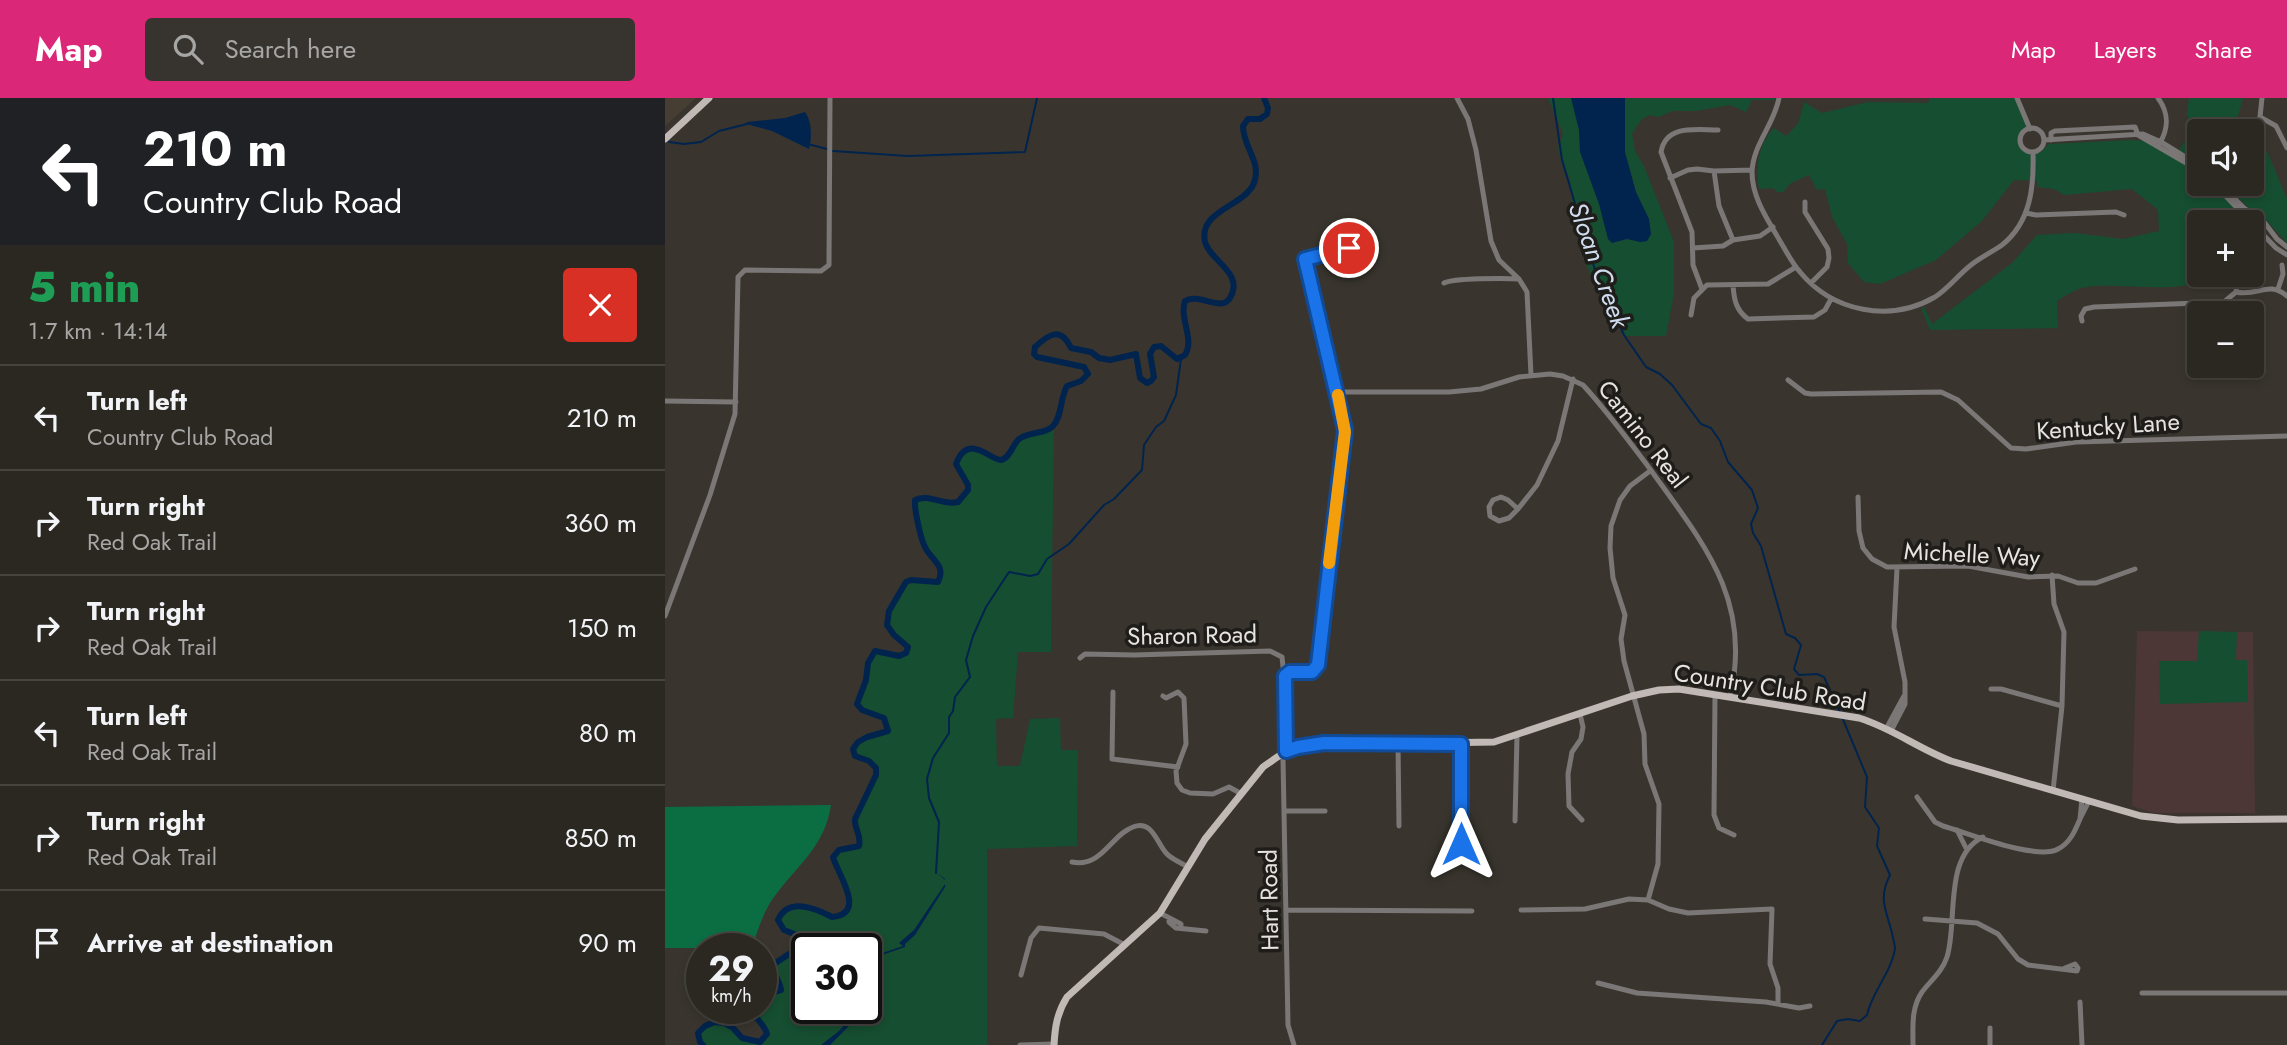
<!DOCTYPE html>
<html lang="en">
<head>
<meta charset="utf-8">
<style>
  :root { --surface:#2b2822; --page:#37342f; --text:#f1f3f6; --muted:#a6a6a5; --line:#474440; --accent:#db2777 }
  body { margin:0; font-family:Jost,sans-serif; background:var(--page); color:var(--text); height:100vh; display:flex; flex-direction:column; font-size:26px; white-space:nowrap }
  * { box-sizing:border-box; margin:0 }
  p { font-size:23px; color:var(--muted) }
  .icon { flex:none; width:38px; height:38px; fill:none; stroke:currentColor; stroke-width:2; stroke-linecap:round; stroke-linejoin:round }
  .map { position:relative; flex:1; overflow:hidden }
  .side { display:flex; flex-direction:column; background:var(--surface); width:665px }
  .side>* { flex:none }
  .hud { background:#202124; color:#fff; overflow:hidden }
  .tools { position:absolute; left:1522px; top:21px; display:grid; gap:14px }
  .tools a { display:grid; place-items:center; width:77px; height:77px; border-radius:7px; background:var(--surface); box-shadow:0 4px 10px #0003,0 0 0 2px var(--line); font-size:35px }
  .speed { position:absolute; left:21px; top:835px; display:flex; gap:14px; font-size:35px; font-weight:700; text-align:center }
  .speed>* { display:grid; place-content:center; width:91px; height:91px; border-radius:50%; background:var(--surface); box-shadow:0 4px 10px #0003,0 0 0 2px var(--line); line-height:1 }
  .speed small { font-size:18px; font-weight:400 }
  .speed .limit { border:4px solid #111; border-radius:10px; background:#fff; color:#111 }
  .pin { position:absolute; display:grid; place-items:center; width:60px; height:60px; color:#fff; margin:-30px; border:4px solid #fff; border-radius:50%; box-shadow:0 2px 7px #0007 }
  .me { position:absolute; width:77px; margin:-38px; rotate:0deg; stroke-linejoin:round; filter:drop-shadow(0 0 5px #0008) }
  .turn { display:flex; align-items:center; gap:24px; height:147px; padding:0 28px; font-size:32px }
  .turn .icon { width:91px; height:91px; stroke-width:2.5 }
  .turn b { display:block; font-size:49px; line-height:60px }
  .round { display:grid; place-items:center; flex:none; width:74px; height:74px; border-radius:7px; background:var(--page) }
  .overview { display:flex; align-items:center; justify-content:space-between; height:119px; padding:0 28px }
  h1 { font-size:42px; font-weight:800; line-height:52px; color:#1e9e55 }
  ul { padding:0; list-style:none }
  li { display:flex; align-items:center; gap:21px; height:105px; padding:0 28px; border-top:2px solid var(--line) }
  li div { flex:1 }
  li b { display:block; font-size:26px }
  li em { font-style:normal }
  header { display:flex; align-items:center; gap:42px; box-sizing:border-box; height:98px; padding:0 35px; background:var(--accent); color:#fff }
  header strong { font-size:33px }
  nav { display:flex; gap:38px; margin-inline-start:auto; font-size:24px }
  .search { width:490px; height:63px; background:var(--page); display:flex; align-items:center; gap:18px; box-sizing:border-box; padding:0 24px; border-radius:7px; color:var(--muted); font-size:26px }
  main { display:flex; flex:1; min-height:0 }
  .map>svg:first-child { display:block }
  .built { fill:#463e32 }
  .education { fill:#4c3736 }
  .green { fill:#164e31 }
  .forest { fill:#0b6e43 }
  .water { fill:#01244e }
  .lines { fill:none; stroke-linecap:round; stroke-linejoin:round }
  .stream { stroke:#01244e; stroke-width:2 }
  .river { stroke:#01244e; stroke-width:6 }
  .minor { stroke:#7b7776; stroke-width:5 }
  .major { stroke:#c1b9b5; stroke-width:7 }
  .route-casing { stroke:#114b97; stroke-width:18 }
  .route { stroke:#1a73e8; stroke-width:12 }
  .slow { stroke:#f59e0b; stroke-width:12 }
  .labels { text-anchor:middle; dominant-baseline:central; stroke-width:7; stroke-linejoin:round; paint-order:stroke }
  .street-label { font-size:24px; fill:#e7e4e0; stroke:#1e1d1a }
  .water-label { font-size:26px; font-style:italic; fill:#d0dcee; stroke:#1e1d1a }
</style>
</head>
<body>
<header>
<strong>Map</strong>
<div class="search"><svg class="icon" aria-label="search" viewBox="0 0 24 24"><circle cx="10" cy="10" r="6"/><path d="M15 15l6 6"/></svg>Search here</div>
<nav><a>Map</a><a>Layers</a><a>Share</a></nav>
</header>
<main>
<section class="side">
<div class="hud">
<div class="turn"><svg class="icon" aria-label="left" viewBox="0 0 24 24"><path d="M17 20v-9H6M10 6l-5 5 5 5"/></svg><div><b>210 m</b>Country Club Road</div></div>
</div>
<div class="overview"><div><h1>5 min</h1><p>1.7 km · 14:14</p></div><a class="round" style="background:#d93025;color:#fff"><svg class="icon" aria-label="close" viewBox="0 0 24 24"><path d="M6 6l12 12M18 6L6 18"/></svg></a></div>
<ul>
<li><svg class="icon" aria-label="left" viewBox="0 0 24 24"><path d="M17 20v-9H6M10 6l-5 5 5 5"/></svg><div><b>Turn left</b><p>Country Club Road</p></div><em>210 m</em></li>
<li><svg class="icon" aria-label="right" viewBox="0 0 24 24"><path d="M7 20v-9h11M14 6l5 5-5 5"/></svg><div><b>Turn right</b><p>Red Oak Trail</p></div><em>360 m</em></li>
<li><svg class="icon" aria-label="right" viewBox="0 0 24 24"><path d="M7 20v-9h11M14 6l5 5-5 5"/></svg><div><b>Turn right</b><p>Red Oak Trail</p></div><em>150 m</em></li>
<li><svg class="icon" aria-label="left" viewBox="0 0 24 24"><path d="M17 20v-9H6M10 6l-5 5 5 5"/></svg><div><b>Turn left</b><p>Red Oak Trail</p></div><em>80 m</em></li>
<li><svg class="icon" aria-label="right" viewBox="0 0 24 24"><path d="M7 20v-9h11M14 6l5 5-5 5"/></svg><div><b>Turn right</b><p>Red Oak Trail</p></div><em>850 m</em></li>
<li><svg class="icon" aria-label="arrive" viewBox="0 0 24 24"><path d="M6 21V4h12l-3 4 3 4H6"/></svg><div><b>Arrive at destination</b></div><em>90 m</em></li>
</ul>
</section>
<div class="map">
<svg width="1622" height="947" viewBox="0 0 1622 947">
  <rect width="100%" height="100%" fill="#39352e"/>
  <path class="built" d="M0 0H31L0 28Z"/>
  <path class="education" d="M1472 533 1588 534 1590 715H1489L1467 708Z"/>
  <path class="green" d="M883 0H1110V2H1087L1081 14 1065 7 1031 13H1007L994 19 984 17 976 22 967 36 970 53 979 68 1009 144V195L1001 238H959L951 223 949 209 942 203H938L920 164 921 146 909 119 905 82 893 51 898 35Z
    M1265 0H1350L1362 29 1354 40 1355 48 1365 56 1376 54 1384 46 1466 42 1479 43 1535 75V86H1546L1586 124H1535V177H1548C1518 200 1452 182 1417 190 1408 192 1399 199 1392 203L1393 230 1265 232 1256 210 1259 209 1267 226 1347 165 1372 137 1410 135 1458 141 1494 133 1493 112 1467 91 1399 97 1389 91 1372 89V83L1349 82 1317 123 1271 162 1215 186 1199 184 1183 165 1182 146 1167 119 1160 91 1152 92 1144 77 1126 85 1118 94H1112L1108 90 1094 91C1090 70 1093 46 1109 30L1121 38 1133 26 1139 4 1157 15 1203 4 1263 5Z
    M1524 0H1578L1573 18 1559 33H1535V64L1514 52 1527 32 1522 16Z
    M1602 53 1622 101V145L1599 120 1584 110 1559 86H1587V65L1589 66Z
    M389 328 386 554H353L348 620 331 621 332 668H355L365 621 395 620 396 652H413L412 748 322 751V947H38L35 944 34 935C42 924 59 922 70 932 71 934 75 940 77 941 82 944 89 944 95 945 110 932 91 924 88 910H96V897L116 892 108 870 109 866 124 856 132 858 142 856V910H201V850H145L142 841 120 831 113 822C123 798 151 811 168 819 202 816 172 776 168 759L174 753 194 748C197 738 189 731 191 721L211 676V670L205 663 190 657 188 651 190 648 202 640 223 633 224 629 219 619 204 615 193 606C194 598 197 592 200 584 204 575 204 565 208 555L213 553 234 558 243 553V549L229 537 222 526C222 516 234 486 245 483 254 480 264 485 273 485 281 468 269 464 262 451 257 443 250 411 250 402 265 396 277 409 293 405 311 388 299 384 292 366 301 345 318 352 333 363 347 360 346 346 357 340 367 334 380 335 389 328Z
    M1534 533 1572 534 1571 562H1582L1583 604 1495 606 1494 563H1532Z"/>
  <path class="forest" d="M166 707C160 747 135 765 112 795 99 811 93 831 87 850H0V709Z"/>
  <path class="water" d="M906 0H960V54L971 94 984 121 986 136 982 143 975 144 962 141 947 145 943 141 934 106 915 54 914 32Z
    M140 14C147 23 147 40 144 51L107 33 81 26 82 24 120 20Z
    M271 774 280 781V789L250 837 240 846V849L214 858 205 866 209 882 202 893 207 898 206 912 191 921 165 947H156L174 933 193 911 201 910V890L205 880 201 871 203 860 238 848 234 845 249 832 280 786V782Z"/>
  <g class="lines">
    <path class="stream" d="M888 0 897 62 917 129 931 175 959 237 981 269 995 276 1007 287 1036 326 1046 330 1055 343 1063 364 1087 392 1093 410 1086 426 1088 435 1096 448 1121 536 1130 540 1136 547 1129 571 1134 577 1152 576 1159 579 1175 614
      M4 44 19 46 36 44 54 33 82 26
      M143 46 162 51
      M168 53 243 58 360 54 372 0
      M271 775 274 724 264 700 262 681 268 660 284 635V619L288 613 290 599 305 579 301 562 308 538 321 509 344 474 365 478 373 476 382 461 404 446 439 407 449 401 477 372 479 347 491 329 499 323 511 297 516 261
      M1157 947 1172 923 1183 921 1195 923 1202 917C1207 894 1226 875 1230 851 1230 846 1228 841 1227 835 1221 812 1213 800 1225 777L1212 748 1214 730 1200 709 1202 679 1177 619"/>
    <path class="river" d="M145 850 142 841 119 832 113 822C123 799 150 810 167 819 203 816 172 775 168 759L174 752 194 748C197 738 189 731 190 721L211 677V670L204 663 190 658 188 651 193 644 202 639 223 633 219 620 197 612 192 606 201 582 203 565 210 553 234 558 241 555 243 549 229 537 222 527 224 513 241 484 246 482 273 484C281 468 268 463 261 451 256 443 249 411 250 402 265 395 276 408 293 404L303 392V387L291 366C303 333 326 363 336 362 345 360 347 348 353 342 362 333 380 337 388 328 397 319 395 300 402 288L416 283 423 276 419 269 372 259 369 256 370 249C385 235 396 229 406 250L426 254 434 260 445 262 471 256 475 280 482 285 486 283 489 279 485 256 489 249 496 248 512 261 520 257C530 241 514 221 520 203 534 194 556 215 565 200 580 175 545 163 540 144 533 112 579 109 589 85 597 63 578 50 578 28L583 21H595L602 16 603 10 599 0
      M96 897 116 892C115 883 107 875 109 866L124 856 132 858 142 855
      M38 947 35 944 33 935 40 928 50 924 59 925 68 930 77 940 95 944 102 936C99 925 89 921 87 910"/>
    <path class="minor" d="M792 0 803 21 811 52 826 143 834 162 854 181 862 194 866 277
      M1114 0C1109 27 1088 46 1087 74 1087 100 1103 122 1115 143 1121 153 1127 165 1135 174 1168 214 1225 225 1270 199 1284 190 1293 177 1306 167 1316 159 1327 154 1337 147 1366 124 1369 88 1368 55
      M1352 0 1365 31
      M1493 0C1504 15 1504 29 1495 45
      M1595 19 1611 28 1622 50
      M1355 42a12 12 0 1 1 24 0a12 12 0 1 1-24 0Z
      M1587 33 1595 19 1597 0
      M1473 37 1535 73
      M1379 42 1478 36 1496 44 1535 68
      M1386 42V35L1390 33 1470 29 1473 37
      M1049 73 1054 108 1068 142
      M1005 80 1023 72 1032 71 1049 73 1087 72
      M1549 86 1611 150 1622 157
      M1555 86 1579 110 1599 124 1612 141 1622 149
      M1140 104V114L1163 151 1164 160 1162 169 1146 185
      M1361 115 1371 117 1451 114 1459 117
      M1028 150 1058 148 1068 142 1095 138 1108 129
      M779 185C788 180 841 180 854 181
      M1068 187C1069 202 1071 212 1083 221L1149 219 1160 212 1166 201
      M1037 191 1028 167 1027 134 996 54C1001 26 1031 32 1053 32
      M1613 191 1618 176 1617 167
      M1571 194C1593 199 1603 182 1622 198
      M1026 217 1029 200 1042 187 1103 186 1131 169
      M1417 223 1416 218 1420 211 1429 209 1559 204 1571 194 1573 177
      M1123 282 1140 295 1146 296 1276 294 1293 302 1346 350 1361 351 1411 344 1622 338
      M672 294H784L816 291 854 279 885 276 898 278 918 287C942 313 964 343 985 371 1038 445 1088 502 1065 599
      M0 303 71 304
      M836 399 843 402 853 411 844 420 834 423 825 418 824 409 828 402Z
      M1193 399 1194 433 1198 450 1207 461 1222 469 1303 468 1363 479 1393 478 1413 485H1431L1470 471
      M853 411 872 387 893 343 908 281
      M1387 477 1389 506 1399 534 1397 608 1388 693
      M0 518 45 397 70 316 73 179 80 172 156 173 164 167 165 0
      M415 560 420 556 469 557 605 553 617 559 619 578
      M1326 591H1336L1397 608
      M448 594 447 661 513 669
      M1050 597 1049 717 1054 730 1069 737
      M498 598 501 600 513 594 519 600 521 646 511 673 512 685 517 692 525 695 548 696 564 689 575 695
      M915 616 918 629 916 641 907 654 903 676 904 708 917 722
      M1221 631 1239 598
      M1226 633 1240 606V584L1229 529 1232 470
      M733 645 734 728
      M796 646V759L798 763
      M621 653 619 578 624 574H647L653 567 680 332 640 161C663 155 688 154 702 132
      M616 656 618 661 623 927 629 947
      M1252 699 1270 724 1278 728C1303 735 1372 763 1393 751 1405 745 1410 733 1415 721
      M1417 701 1415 721 1424 703
      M620 713H660
      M850 723 852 638
      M1292 732 1301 750
      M407 764C437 770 446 737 468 729 489 721 492 748 503 757 509 762 516 765 523 769
      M983 802 993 766 994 706 980 666 979 636 959 563 956 541 960 517 948 480 945 450 946 428 955 402 965 388 985 373
      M622 812 807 813
      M856 812 920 811 964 801 983 802 1004 811 1023 815 1107 811 1105 866 1113 890V906
      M495 815 516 826V830
      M504 820V824L511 830 541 833
      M1260 821 1312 825 1333 836 1353 861 1363 867 1412 873 1413 870 1410 866 1400 870
      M356 877 366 840 374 830 439 836 460 847
      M933 885 972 895 1101 904 1134 910 1145 908
      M1477 895H1622
      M1415 904 1417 947
      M355 947 389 946
      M1248 947C1248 929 1246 910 1257 894 1266 882 1277 874 1282 859 1293 824 1278 758 1318 739
      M1325 947V930"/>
    <path class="major" d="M0 41 44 0
      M389 947C390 929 392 915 402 899L495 815 540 741 598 669 621 653 644 647 829 644 967 598 994 592 1014 591 1194 620C1227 630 1254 651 1286 663L1476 718 1513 722 1622 721"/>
  </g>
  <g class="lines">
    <g class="route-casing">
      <path id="route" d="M684 150 640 161 680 332 653 567 647 574H625L620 578 621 653 633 649 659 645 796 646V746"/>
    </g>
    <use href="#route" class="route"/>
    <path class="slow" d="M664 465 680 334 673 297"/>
  </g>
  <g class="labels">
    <g class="street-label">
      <text transform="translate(1443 328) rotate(-4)">Kentucky Lane</text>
      <text transform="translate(978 336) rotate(52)">Camino Real</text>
      <text transform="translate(1307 456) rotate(3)">Michelle Way</text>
      <text transform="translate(527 537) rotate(-1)">Sharon Road</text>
      <text transform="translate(1105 589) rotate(9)">Country Club Road</text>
      <text transform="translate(604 802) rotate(-91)">Hart Road</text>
    </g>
    <g class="water-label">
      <text transform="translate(934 167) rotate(70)">Sloan Creek</text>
    </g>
  </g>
</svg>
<div class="tools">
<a><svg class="icon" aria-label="sound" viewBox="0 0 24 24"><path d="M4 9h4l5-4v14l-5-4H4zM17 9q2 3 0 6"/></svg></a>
<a>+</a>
<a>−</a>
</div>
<div class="speed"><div>29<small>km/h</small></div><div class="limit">30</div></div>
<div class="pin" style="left:684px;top:150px;background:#d93025"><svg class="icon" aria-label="arrive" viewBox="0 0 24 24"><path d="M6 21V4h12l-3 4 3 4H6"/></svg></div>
<svg class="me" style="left:796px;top:746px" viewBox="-20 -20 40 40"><path d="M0-17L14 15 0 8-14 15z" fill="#1a73e8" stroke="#fff" stroke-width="4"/></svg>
</div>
</main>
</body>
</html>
